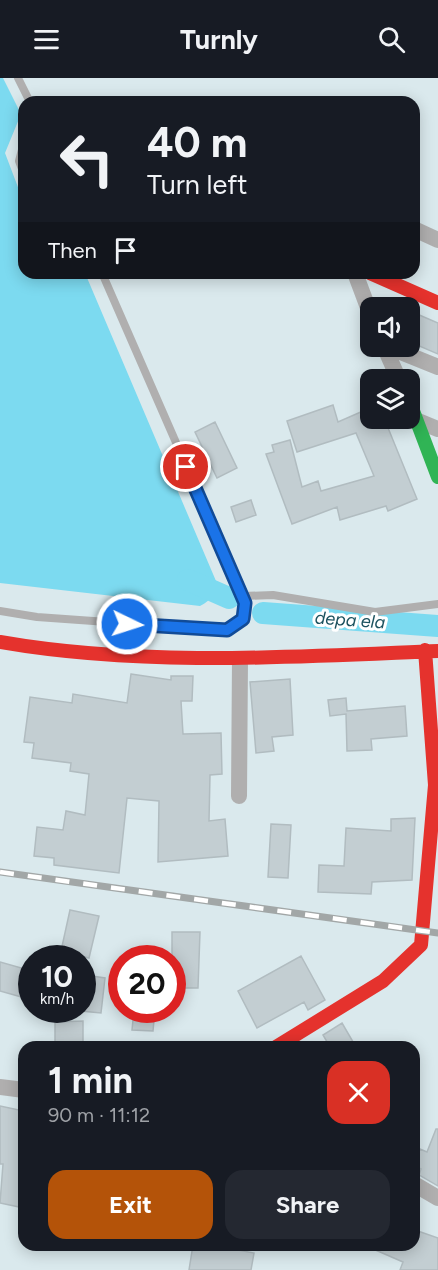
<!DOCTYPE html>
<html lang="en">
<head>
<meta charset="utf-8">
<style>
  :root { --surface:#171b24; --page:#242831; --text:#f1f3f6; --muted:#9ea1a6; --accent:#b45309 }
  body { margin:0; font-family:Figtree,sans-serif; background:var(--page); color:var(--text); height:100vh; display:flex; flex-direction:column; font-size:22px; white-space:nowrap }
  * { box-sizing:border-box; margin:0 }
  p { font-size:20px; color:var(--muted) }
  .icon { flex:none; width:33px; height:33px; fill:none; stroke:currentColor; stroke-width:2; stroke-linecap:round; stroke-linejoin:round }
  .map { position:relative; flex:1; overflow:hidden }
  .sheet { position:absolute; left:18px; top:963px; width:402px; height:210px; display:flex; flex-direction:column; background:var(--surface); border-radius:18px; box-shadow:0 3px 15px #0003 }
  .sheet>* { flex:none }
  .top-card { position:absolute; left:18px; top:18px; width:402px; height:183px; border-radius:18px; box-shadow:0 3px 15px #0003; background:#171b24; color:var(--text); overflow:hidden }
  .tools { position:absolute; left:360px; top:219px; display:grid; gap:12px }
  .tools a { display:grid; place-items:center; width:60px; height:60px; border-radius:12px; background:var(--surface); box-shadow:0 3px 15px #0003; font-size:30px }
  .speed { position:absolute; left:18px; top:867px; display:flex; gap:12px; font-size:30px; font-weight:700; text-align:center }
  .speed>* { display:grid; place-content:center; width:78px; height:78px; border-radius:50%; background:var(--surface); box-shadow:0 3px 15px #0003; line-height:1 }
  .speed small { font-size:15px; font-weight:400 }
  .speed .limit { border:9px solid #d22; background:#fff; color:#111 }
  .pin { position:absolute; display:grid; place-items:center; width:51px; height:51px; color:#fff; margin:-26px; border:3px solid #fff; border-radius:50%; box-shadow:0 2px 6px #0007 }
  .me { position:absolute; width:66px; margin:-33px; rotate:94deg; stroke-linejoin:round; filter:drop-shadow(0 0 4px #0008) }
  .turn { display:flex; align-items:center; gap:21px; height:126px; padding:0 30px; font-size:27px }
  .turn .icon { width:78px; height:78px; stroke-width:2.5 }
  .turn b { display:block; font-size:42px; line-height:51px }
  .then { display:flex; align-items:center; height:57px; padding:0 30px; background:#0003; gap:12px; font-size:22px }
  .round { display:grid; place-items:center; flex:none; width:63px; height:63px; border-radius:18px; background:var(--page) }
  .overview { display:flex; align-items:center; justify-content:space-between; height:102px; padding:0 30px }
  h1 { font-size:36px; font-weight:700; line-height:45px }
  .action { display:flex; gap:12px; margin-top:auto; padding:12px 30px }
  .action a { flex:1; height:69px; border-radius:18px; background:var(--accent); color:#fff; font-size:24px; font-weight:700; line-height:69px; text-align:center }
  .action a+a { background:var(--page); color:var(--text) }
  header { display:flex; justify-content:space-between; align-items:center; height:78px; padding:0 30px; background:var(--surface); font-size:27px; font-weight:700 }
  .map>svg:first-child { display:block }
  .water { fill:#7cdaf0 }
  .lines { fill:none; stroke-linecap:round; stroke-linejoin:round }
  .canal { stroke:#7cdaf0; stroke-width:22 }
  .building { fill:#c3ced2; stroke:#b1bcc0; stroke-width:1.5 }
  .lane { stroke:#b0afaf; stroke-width:8 }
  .street { stroke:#b0afaf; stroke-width:16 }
  .fast { stroke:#30b455; stroke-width:14 }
  .jam { stroke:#e5322d; stroke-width:14 }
  .rail-casing { stroke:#a2a7a7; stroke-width:7 }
  .rail { stroke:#fff; stroke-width:4.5; stroke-dasharray:14; stroke-linecap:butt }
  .route-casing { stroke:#114b97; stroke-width:15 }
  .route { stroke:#1a73e8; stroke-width:10 }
  .labels { text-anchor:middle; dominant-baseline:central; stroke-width:6; stroke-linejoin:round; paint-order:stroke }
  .water-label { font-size:18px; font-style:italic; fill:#1c525f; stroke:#fff }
</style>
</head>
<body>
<header><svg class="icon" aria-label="menu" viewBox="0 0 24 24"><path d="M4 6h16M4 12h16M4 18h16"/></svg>Turnly<svg class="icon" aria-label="search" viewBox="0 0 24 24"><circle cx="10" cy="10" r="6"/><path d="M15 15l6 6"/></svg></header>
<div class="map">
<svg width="438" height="1192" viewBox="0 0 438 1192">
  <rect width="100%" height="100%" fill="#dae9ed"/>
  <path class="water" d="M0 0H3L21 36 5 75 24 125V195H85L216 503C215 515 212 522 200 528L0 505Z"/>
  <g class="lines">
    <path class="canal" d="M188 502 229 520
      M263 535 438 548"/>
  </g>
  <path class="building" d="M417 236 438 245V276L410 264V254Z
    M333 327 338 344 370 330V340H384L417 421 388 433 386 428 340 442 337 429 292 446 266 376 274 374 272 367 290 362 302 409 318 403 321 413 374 398 356 355 297 374 287 343Z
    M215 344 237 390 217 400 195 354Z
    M251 422 256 437 236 444 231 429Z
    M131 596 171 602V598H193L192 623H181L183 656 221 655 222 696 210 697 209 743 225 741 228 778 158 784 159 723 127 720 119 795 54 787V780L34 778 37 749 63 752 66 733 85 737 89 696 70 693 71 685 32 680 34 665 24 664 30 619 72 625 73 616 127 625Z
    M290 601 293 657 272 659 274 673 256 675 250 604Z
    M346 620 347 633 405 628 407 658 371 661 372 672 347 673 346 636 330 638 328 622Z
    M415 740 412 802 372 804 371 816 318 814 319 787 344 788 346 750 391 753V741Z
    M271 746 291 747 288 800 268 799Z
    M70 832 99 838 89 880 61 873Z
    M172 854H200L198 910H172Z
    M301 878 325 922 308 932 304 924 257 950 238 913Z
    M0 884 32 893V922L0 913Z
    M85 897 105 900 101 935 81 933Z
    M134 932H155L153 953 132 952Z
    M83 943V969H55V944Z
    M342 945 356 969H330L323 957Z
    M0 1028 24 1033V1130L0 1125 3 1086H0Z
    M436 1051H438V1108L419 1097 421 1091 414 1088 420 1071 427 1074Z
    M415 1152 438 1160V1192H400L403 1184 364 1167H414Z
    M193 1167H212L254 1175 251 1192H189Z"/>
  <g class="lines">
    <path class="lane" d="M18 0 30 24
      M24 64 19 83 24 96
      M243 518 273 517 375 534 438 526
      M0 533 37 539 220 552C240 552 249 536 243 518L102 195"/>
    <path class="street" d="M414 151 438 162
      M355 195 370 235
      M384 268 399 302
      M386 268 438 289
      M418 343 438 351
      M239 718 240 581
      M0 1009 24 1012
      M414 1106 438 1120"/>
    <path class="fast" d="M410 325 438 399"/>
    <path class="jam" d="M370 195 438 225
      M0 564C143 589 294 579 438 573
      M276 969 383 903 421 867 435 707 425 572"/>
    <g class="rail-casing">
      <path id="rail" d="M0 794 438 855"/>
    </g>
    <use href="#rail" class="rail"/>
  </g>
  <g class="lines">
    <g class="route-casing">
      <path id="route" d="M127 546 227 552 243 541 245 525 186 389"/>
    </g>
    <use href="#route" class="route"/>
  </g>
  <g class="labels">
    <g class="water-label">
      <text transform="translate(350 542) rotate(4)">depa ela</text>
    </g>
  </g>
</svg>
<div class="tools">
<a><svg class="icon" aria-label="sound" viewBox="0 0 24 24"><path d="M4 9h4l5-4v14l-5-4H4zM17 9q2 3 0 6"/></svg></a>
<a><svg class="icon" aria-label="layers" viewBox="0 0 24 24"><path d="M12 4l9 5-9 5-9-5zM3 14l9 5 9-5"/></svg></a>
</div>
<div class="speed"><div>10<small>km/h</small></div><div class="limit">20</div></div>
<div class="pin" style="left:186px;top:389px;background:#d93025"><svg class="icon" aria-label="arrive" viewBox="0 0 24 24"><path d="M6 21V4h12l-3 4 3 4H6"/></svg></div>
<svg class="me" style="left:127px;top:546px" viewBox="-20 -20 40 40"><circle r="17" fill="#1a73e8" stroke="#fff" stroke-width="3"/><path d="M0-11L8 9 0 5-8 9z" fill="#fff"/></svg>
<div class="top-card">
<div class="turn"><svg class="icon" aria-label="left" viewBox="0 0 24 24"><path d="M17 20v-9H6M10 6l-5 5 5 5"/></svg><div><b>40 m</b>Turn left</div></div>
<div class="then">Then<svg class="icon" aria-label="arrive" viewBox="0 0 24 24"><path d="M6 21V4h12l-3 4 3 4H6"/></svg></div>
</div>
<section class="sheet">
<div class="overview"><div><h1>1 min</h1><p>90 m · 11:12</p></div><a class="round" style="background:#d93025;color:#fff"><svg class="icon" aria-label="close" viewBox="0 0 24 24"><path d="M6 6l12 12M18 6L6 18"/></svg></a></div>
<div class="action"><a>Exit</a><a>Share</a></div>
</section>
</div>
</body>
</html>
